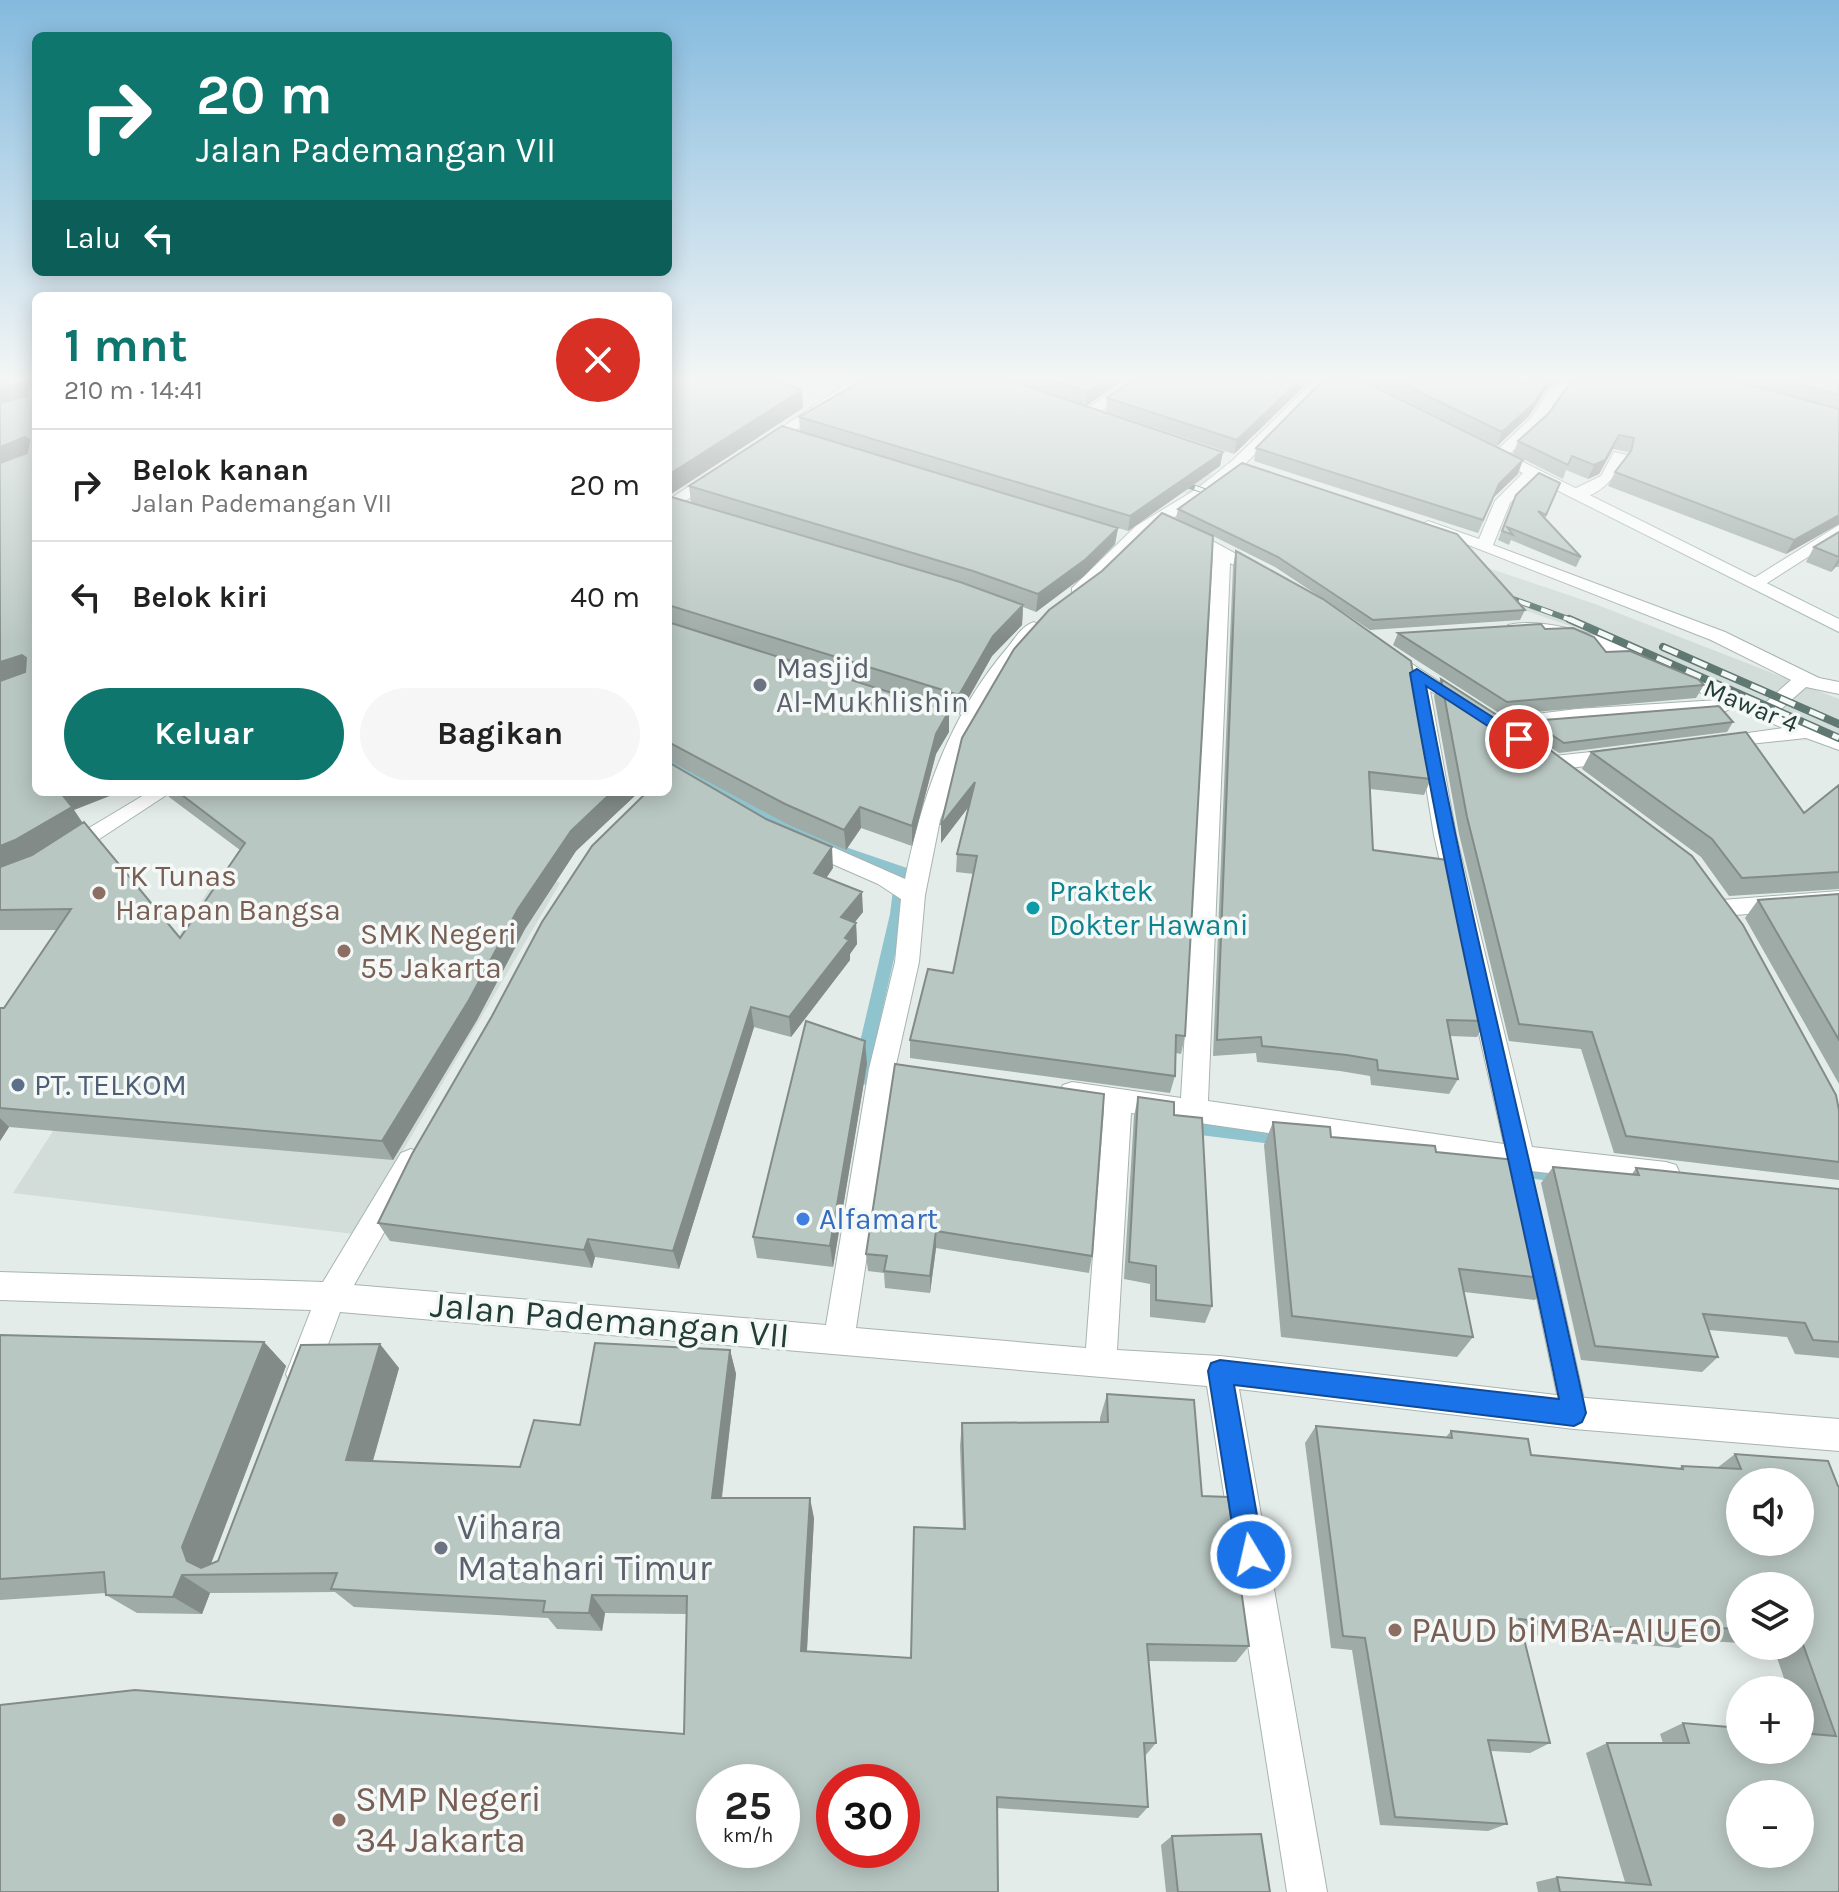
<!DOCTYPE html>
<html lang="id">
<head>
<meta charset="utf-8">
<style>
  :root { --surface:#fff; --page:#f6f6f6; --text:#222; --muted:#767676; --line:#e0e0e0; --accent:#0f766e }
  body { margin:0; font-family:Karla,sans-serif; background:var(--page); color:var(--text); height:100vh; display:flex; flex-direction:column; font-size:30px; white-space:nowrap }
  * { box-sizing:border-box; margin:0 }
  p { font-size:26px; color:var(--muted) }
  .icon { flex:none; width:44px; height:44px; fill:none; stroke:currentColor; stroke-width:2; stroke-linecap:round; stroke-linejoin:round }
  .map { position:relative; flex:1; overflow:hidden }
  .panel { position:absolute; left:32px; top:292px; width:640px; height:504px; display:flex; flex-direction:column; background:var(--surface); border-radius:12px; box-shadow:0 4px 20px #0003 }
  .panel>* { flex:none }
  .hud { position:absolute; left:32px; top:32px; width:640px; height:244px; border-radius:12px; box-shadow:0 4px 20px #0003; background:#0f766e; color:#fff; overflow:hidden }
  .controls { position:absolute; left:1726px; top:1468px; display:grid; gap:16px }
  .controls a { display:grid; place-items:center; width:88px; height:88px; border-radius:50%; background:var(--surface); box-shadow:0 4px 20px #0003; font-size:40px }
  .speed { position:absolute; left:696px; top:1764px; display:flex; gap:16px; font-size:40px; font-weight:700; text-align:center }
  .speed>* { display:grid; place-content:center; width:104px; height:104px; border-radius:50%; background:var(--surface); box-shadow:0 4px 20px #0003; line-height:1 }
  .speed small { font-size:20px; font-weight:400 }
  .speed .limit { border:12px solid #d22; background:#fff; color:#111 }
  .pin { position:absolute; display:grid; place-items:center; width:68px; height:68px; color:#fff; margin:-34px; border:4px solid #fff; border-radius:50%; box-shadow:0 2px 8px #0007 }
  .me { position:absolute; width:88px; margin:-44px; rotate:351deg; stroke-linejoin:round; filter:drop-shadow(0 0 6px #0008) }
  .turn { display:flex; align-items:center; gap:28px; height:168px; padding:0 32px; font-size:36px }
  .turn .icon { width:104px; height:104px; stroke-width:2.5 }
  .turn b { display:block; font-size:56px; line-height:68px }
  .then { display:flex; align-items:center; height:76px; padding:0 32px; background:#0003; gap:16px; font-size:30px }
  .round { display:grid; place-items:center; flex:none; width:84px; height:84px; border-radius:42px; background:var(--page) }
  .headline { display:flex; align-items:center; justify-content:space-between; height:136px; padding:0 32px }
  h1 { font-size:48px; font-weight:700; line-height:60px; color:var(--accent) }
  .action { display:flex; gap:16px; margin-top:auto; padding:16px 32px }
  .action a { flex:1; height:92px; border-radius:48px; background:var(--accent); color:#fff; font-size:32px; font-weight:700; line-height:92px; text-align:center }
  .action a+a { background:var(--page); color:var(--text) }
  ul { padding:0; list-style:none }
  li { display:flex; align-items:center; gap:24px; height:112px; padding:0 32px; border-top:2px solid var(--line) }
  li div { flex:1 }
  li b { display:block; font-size:30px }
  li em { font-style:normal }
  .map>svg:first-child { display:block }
  .built { fill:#d2dcd8 }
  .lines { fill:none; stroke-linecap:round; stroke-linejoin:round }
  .stream { fill:#8fc3ce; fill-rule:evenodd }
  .lane-casing { stroke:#a7b4b0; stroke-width:2 }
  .street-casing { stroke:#a7b4b0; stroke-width:2 }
  .secondary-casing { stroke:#a3b8b1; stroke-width:2 }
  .lane { fill:#fff; fill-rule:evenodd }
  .street { fill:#fff; fill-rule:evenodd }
  .secondary { fill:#fff; fill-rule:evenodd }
  .rail-far1-casing { stroke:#5f7872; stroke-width:6 }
  .rail-casing { stroke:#5f7872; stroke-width:8 }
  .rail-far1 { stroke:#f4f9f7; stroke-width:4; stroke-dasharray:12; stroke-linecap:butt }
  .rail { stroke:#f4f9f7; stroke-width:5; stroke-dasharray:16; stroke-linecap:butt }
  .wall { fill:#9faba7 }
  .shaded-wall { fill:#828b88 }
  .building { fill:#b9c7c2; stroke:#828b88; stroke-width:2; fill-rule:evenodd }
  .route { fill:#1a73e8; stroke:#114b97; stroke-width:2 }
  .worship-dot { fill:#6b7280; stroke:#f4f9f7; stroke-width:3 }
  .education-dot { fill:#8d6e63; stroke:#f4f9f7; stroke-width:3 }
  .culture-dot { fill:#0f9aa8; stroke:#f4f9f7; stroke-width:3 }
  .service-dot { fill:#5c6f8a; stroke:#f4f9f7; stroke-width:3 }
  .shop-dot { fill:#3f7fe0; stroke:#f4f9f7; stroke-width:3 }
  .labels { text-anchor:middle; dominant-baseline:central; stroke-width:7; stroke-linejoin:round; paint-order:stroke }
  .far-street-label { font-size:26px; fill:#243d37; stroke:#f4f9f7 }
  .worship-label { font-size:30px; fill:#5b616d; stroke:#f4f9f7; text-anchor:start }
  .education-label { font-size:30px; fill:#785e54; stroke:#f4f9f7; text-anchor:start }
  .culture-label { font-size:30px; fill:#0d838f; stroke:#f4f9f7; text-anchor:start }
  .service-label { font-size:30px; fill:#4e5e75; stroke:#f4f9f7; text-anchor:start }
  .shop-label { font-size:30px; fill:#366cbe; stroke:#f4f9f7; text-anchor:start }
  .near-street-label { font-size:36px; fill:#243d37; stroke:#f4f9f7 }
  .near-worship-label { font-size:36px; fill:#5b616d; stroke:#f4f9f7; text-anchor:start }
  .near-education-label { font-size:36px; fill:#785e54; stroke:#f4f9f7; text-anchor:start }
</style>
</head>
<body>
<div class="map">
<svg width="1839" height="1892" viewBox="0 0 1839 1892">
  <rect width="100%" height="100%" fill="#e4ece9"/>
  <path class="built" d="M852 377H922L1595 604 1839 699V744L1579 629Z
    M342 792 537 870 560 883 354 1234 13 1193 217 877Z"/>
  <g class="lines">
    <path class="stream" d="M668 758 822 839 907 868 909 871 904 914 869 1070 887 1083 890 1087 887 1091C876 1095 859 1082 853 1072L890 914 895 874 812 845 668 767Z
      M1184 1119 1287 1132 1293 1134 1295 1139 1293 1144 1287 1146 1184 1133 1178 1131 1176 1126 1178 1121Z
      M1513 1162 1564 1169 1570 1171 1572 1176 1570 1181 1564 1183 1513 1176 1507 1174 1505 1169 1507 1164Z"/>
    <g class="lane-casing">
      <path id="lane" d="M149 792H171L78 853H64L62 848 64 843Z
        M1541 1249 1550 1252 1553 1260 1587 1413 1583 1422 1574 1426 1565 1422 1561 1413 1529 1260 1532 1252Z"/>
    </g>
    <g class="street-casing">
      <path id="street" d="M763 377H782L800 385 793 389Z
        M835 377H854L860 385 767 450H757V444L846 384Z
        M1134 377H1150L1093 417H1083V411Z
        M1318 377H1332L1243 466 1210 494 1148 534 1084 596H1072V588L1136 526 1198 488 1233 460Z
        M1568 377H1583L1558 399 1542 424 1504 459H1494V453L1531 418 1547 393Z
        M1614 452 1627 455C1616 476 1598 502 1570 497V491L1601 476Z
        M1526 470 1540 473 1510 503 1493 545 1725 632 1819 678 1839 682V694L1806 687 1779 711 1839 736V750L1806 738 1712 748 1709 743 1712 738 1783 728 1733 707 1724 712 1489 729 1486 725 1496 719 1577 709 1718 700 1574 639 1508 633V625C1570 610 1702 679 1763 705L1791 680 1711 640 1420 526 1428 521 1479 539 1495 501Z
        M711 472 725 475 668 512V500Z
        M1839 525V537L1761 587 1755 588 1746 583Z
        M1185 526 1271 573 1268 577H1256L1230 563 1208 1101 1504 1144 1434 835 1408 676 1379 657V649L1386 647 1472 703 1462 709 1430 691 1456 835 1532 1147 1666 1162 1676 1165 1680 1174 1676 1183 1666 1186 1521 1170 1131 1113 1117 1350 1220 1356 1574 1397 1839 1419V1451L1574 1429 1239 1389 1327 1892H1287L1207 1386 340 1312 313 1385 302 1389 291 1385 286 1374 311 1310 0 1300V1272L323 1282 401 1153 411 1149 421 1153 425 1161 354 1285 826 1325 869 1069 895 962 901 899 878 884 796 848 793 843 796 838H812L905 879C922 795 951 713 1008 647 1015 638 1023 625 1034 622L1043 628 1015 662 978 720 940 820 925 895 919 962 895 1069 856 1328 1086 1348 1104 1109 1063 1101 1059 1093 1063 1085 1072 1082 1181 1098 1213 553 1179 535 1177 531Z
        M1619 749 1626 751 1629 756 1626 761 1554 770 1544 763 1554 756Z
        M1839 891V907L1722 916 1714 914 1710 908 1714 902 1722 900Z"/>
    </g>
    <g class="secondary-casing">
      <path id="secondary" d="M1489 450H1499L1839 619V632L1489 456Z"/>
    </g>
    <use href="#lane" class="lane"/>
    <use href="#street" class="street"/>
    <use href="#secondary" class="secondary"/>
    <g class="rail-far1-casing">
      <path id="rail-far1" d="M1172 480 1225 498
        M1496 593 1574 621"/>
    </g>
    <g class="rail-casing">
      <path id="rail" d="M1569 619 1839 738
        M1663 647 1839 724"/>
    </g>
    <use href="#rail-far1" class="rail-far1"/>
    <use href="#rail" class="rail"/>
  </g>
  <path class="wall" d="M0 376H36L74 810 83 823 180 938 240 850 169 797 166 792H639L576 851 525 929 477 1020 393 1160 9 1127 0 1141V1008H4L57 930H0Z
    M668 376 803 408 668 496 691 503 689 486 1118 528 1115 544 1084 576 1036 612 1023 607 1022 625 992 656 959 715 949 712V732L936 754 912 846 861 828 846 850 787 824 668 760Z
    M870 376H1129L1086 406 1223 452 1220 466 1128 531 800 431 799 417Z
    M1315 376 1234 454 1106 412 1107 398Z
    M1356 376H1564L1545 391 1529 416 1497 446Z
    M1578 376H1839V524L1786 554 1608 486 1615 472 1627 457 1628 452 1613 449 1599 474 1588 479 1566 470 1563 479 1513 454 1518 441 1549 413Z
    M1256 448 1518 474 1494 497 1478 533 1254 461Z
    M1560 483 1545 519 1581 557 1576 567 1511 540 1509 545 1498 540 1516 495Z
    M1178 509 1525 610 1520 620 1370 630 1275 567 1213 536 1185 1036 1181 1054 1176 1053 1175 1076 1170 1093 910 1058V1040L953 973 974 874 956 872 957 854 968 807 941 843V825L1197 529 1176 518Z
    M1839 532V567H1836L1831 572 1806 562 1814 547Z
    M1236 551 1431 779 1424 795 1370 789 1373 850 1485 1021 1477 1037 1450 1036 1458 1079 1449 1094 1371 1085 1370 1076 1340 1071 1257 1062 1256 1053 1213 1056 1233 566Z
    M1545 629 1606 652 1704 685 1696 698 1502 715 1393 645 1398 633Z
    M1441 679 1839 1110V1180L1614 1153 1581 1049 1509 1041 1459 834 1434 696Z
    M1531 721 1733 722 1727 732 1559 753 1526 731Z
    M1591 752 1804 813 1839 785V889L1729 896 1701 857 1582 769Z
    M833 868 826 878 863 912 854 923H856L857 944 850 954V960L791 1037 754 1027 679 1269 595 1257 592 1268 390 1241 378 1223Z
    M1839 894V1084L1745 918 1758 900Z
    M867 1064 833 1267 757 1258 753 1237Z
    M895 1064 1092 1256 1089 1273 936 1248 930 1293 885 1288 884 1273 868 1271 866 1254Z
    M1138 1097 1174 1115 1212 1306 1205 1323 1150 1317V1284L1124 1279 1134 1116Z
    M1273 1122 1331 1137 1436 1152 1552 1279 1535 1300 1464 1292 1473 1337 1457 1357 1281 1337 1264 1145Z
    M1553 1167 1632 1174 1636 1168 1839 1189V1358L1795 1354 1787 1337 1709 1330 1718 1357 1702 1372 1581 1360 1541 1183Z
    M0 1335 264 1342 286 1366 211 1564 218 1561 399 1368 373 1461 520 1467 580 1425 730 1350 736 1374 722 1498 814 1518 807 1651 911 1658 963 1529 960 1446 962 1423H1100V1418L1107 1394 1202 1496 1249 1646 1236 1662 1148 1661 1156 1743 1145 1756 1148 1807 1138 1818 997 1808 684 1734 687 1614 605 1613 602 1631 557 1629 548 1618 354 1607 335 1592 210 1593 202 1614 137 1613 106 1595V1593L0 1600Z
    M1316 1426 1446 1437 1451 1431 1531 1455 1678 1469 1682 1466 1717 1468 1735 1454 1828 1461 1839 1892H1538L1536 1882 1557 1877 1625 1882 1586 1753 1607 1743H1663L1660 1734 1683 1723 1803 1733 1800 1724V1690H1788L1773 1646H1800V1586H1740V1643L1693 1640 1679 1648 1522 1634 1550 1743 1530 1753 1491 1751 1507 1824 1488 1831 1380 1825 1352 1650 1331 1648 1305 1443Z
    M1172 1836 1270 1892H1166L1161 1845Z"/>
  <path class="shaded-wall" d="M1111 376H1129L1086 406 1087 392Z
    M1304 376H1315L1234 454 1237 440Z
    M1551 376H1564L1545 391 1529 416 1497 446 1502 432Z
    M28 381 36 396 0 410V389Z
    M802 390 803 408 668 496V475Z
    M1619 435 1613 449 1599 474 1588 479 1594 465Z
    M25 437 35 456 0 469V447Z
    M1223 452 1220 466 1128 531 1130 516Z
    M1523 460 1518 474 1494 497 1478 533 1499 484Z
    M1839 515V524L1786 554 1794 540Z
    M1118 528 1115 544 1084 576 1036 612 1038 594Z
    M1839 558V562L1831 572Z
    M1023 605 1022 625 992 656 959 715V695L993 636Z
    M22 655 35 675 0 687V662Z
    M949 711V732L936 754 912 846V826L936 734Z
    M975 782 974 800 941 843V825Z
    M59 792H120L74 810 85 827 0 874V846Z
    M612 792H639L576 851 525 929 477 1020 393 1160 382 1141 518 909 571 831Z
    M860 807 861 828 846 850 844 830Z
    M832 847 833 868 816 893 814 873Z
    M862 892 863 912 843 937 841 917Z
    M856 923 857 944 850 954V960L791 1037 789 1017Z
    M751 1007 754 1027 679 1269 673 1251Z
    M865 1041 867 1064 833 1267 830 1246Z
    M0 1118 9 1127 0 1141Z
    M936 1231V1248L930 1293V1276Z
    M588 1239 595 1257 592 1268 584 1250Z
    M264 1342 286 1366 207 1574 187 1561 182 1547Z
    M380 1344 399 1368 367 1481 346 1460Z
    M730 1350 736 1374 719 1519 712 1498Z
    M810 1498 814 1518 806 1667 801 1651Z
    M182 1575 210 1593 202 1614 173 1597Z
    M592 1595 605 1613 602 1631 589 1613Z"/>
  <path class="building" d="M0 376H36V792H60L72 807 15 840 0 846V681L25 672 26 658 22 655 0 662V463L27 453 29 440 25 437 0 447V403L27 396 28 381 0 389Z
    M668 376H764L802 390 668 475Z
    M870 376H996L1223 452 1130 516 799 417Z
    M1037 376H1111L1087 392Z
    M1139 376H1304L1237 440 1107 398Z
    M1327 376H1353L1523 460 1499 484 1483 520 1256 448Z
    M1386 376H1551L1534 403 1502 432Z
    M1578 376H1718L1839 409V515L1794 540 1615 472 1631 451 1634 438 1619 435 1605 460 1594 465 1572 456 1568 465 1518 441 1549 413 1566 388Z
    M1765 376H1839V395Z
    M782 426 1118 528 1086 559 1038 594 973 571 689 486Z
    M1242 463 1457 534 1525 610 1373 620 1278 557 1178 509Z
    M1539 473 1560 483 1546 515 1538 511 1581 557 1507 527 1513 535 1502 531 1516 495Z
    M668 496 960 582 1023 605 993 636 959 695 668 605Z
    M1162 513 1213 536 1185 1036 1176 1035 1175 1076 910 1040 928 969 953 973 977 856 957 854 975 782 941 825 962 738 1014 649 1049 610 1102 571Z
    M1839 532V557L1814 547Z
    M1236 551 1323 599 1411 661 1431 779 1369 772 1373 850 1447 860 1485 1021 1447 1020 1458 1079 1378 1070 1377 1060 1347 1055 1262 1046 1261 1037 1217 1040Z
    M668 622 949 711 936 734 912 826 860 807 844 830 785 804 668 742Z
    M1541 624 1545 629 1573 628 1594 637 1606 652 1630 651 1698 679 1704 685 1507 702 1398 633Z
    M1441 679 1542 744 1692 856 1743 925 1836 1095 1839 1110V1162L1626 1136 1592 1032 1519 1024 1467 817Z
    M1719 706 1733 722 1564 743 1531 721Z
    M1746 732 1804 813 1839 785V872L1742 878 1712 839 1591 752Z
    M668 762 766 819 832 847 814 873 862 892 841 917 856 923 845 938 849 940 789 1017 751 1007 673 1251 588 1239 584 1250 378 1223 412 1154 492 1016 542 922 592 846 647 792H668Z
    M178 792H612L571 831 518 909 469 1000 382 1141 0 1108V1008H4L71 909 0 910V867L32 855 84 822 180 938 245 843Z
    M1839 894V1040L1758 900Z
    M806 1021 865 1041 830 1246 753 1237Z
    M895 1064 1104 1094 1092 1256 936 1231 930 1276 884 1271 887 1256 866 1254Z
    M1138 1097 1174 1102V1115L1202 1118 1212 1306 1156 1300V1266L1129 1262Z
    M1273 1122 1330 1127 1331 1137 1435 1146 1436 1152 1527 1161 1552 1279 1459 1269 1473 1337 1292 1316Z
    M1553 1167 1639 1175 1636 1168 1839 1189V1342L1813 1340 1805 1323 1703 1314 1718 1357 1595 1346Z
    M0 1335 264 1342 182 1547 187 1561 201 1568 218 1561 301 1345 380 1344 346 1460 520 1467 534 1420 580 1425 595 1343 730 1350 712 1498H810L801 1651 911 1658 914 1527 965 1529 962 1423 1108 1422 1107 1394 1194 1400 1202 1496 1228 1497 1249 1646 1147 1644 1156 1743H1144L1148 1807 997 1797 998 1892H0V1705L135 1690 684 1734 687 1596 592 1595 589 1613 543 1612 545 1601 331 1589 337 1573 182 1575 173 1597 106 1595 104 1572 0 1579ZM714 1782H782V1850H714ZM834 1782H902V1850H834Z
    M1316 1426 1452 1438 1451 1431 1528 1439 1531 1455 1683 1469 1682 1466 1741 1469 1735 1454 1828 1461 1838 1486H1839V1892H1560L1557 1877 1651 1885 1607 1743H1689L1683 1723 1740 1728V1750H1800V1733L1836 1736 1800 1636V1586H1740V1629L1699 1627 1702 1636 1519 1619 1550 1743 1488 1740 1507 1824 1395 1817 1365 1638 1343 1636ZM1740 1482H1800V1542H1740ZM1740 1794H1800V1854H1740Z
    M1261 1834 1270 1892H1178L1172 1836Z"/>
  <linearGradient id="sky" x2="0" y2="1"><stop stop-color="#84bade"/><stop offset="0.59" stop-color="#f3f6f5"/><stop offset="1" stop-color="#f3f6f5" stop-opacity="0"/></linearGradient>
  <rect width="1839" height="641" fill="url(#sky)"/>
  <path class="route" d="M1417 669 1527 739 1514 743 1426 686C1471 930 1534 1171 1586 1413L1582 1422 1574 1426 1234 1385 1264 1555 1260 1564 1251 1568 1241 1564 1237 1555 1208 1371 1211 1363 1220 1360 1559 1399C1510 1157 1451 917 1410 673Z"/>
  <g class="worship-dot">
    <circle cx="760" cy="685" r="8"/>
    <circle cx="441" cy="1548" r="8"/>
  </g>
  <g class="education-dot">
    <circle cx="99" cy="893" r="8"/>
    <circle cx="344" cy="951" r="8"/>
    <circle cx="1395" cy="1630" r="8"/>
    <circle cx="339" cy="1820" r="8"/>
  </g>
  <circle class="culture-dot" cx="1033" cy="908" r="8"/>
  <circle class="service-dot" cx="18" cy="1085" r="8"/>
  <circle class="shop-dot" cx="803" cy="1219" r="8"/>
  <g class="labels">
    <g class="far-street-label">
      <text transform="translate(1751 706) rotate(23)">Mawar 4</text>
    </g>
    <g class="worship-label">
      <text x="776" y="668">Masjid<tspan x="776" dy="34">Al-Mukhlishin</tspan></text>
    </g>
    <g class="education-label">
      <text x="115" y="876">TK Tunas<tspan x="115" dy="34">Harapan Bangsa</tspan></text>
      <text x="360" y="934">SMK Negeri<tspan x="360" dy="34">55 Jakarta</tspan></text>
    </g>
    <g class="culture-label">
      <text x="1049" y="891">Praktek<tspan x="1049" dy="34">Dokter Hawani</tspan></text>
    </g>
    <g class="service-label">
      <text x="34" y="1085">PT. TELKOM</text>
    </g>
    <g class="shop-label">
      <text x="819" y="1219">Alfamart</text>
    </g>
    <g class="near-street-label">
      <text transform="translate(610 1320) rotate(5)">Jalan Pademangan VII</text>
    </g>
    <g class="near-worship-label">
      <text x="457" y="1527">Vihara<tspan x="457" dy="41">Matahari Timur</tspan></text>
    </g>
    <g class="near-education-label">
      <text x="1411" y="1630">PAUD biMBA-AIUEO</text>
      <text x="355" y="1799">SMP Negeri<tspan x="355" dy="41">34 Jakarta</tspan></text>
    </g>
  </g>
</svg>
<div class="controls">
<a><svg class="icon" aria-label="sound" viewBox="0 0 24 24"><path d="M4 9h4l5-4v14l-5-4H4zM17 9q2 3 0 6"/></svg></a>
<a><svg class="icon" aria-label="layers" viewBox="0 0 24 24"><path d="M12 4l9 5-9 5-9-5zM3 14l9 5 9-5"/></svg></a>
<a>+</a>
<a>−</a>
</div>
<div class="speed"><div>25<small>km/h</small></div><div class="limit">30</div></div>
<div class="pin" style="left:1519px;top:739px;background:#d93025"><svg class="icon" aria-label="arrive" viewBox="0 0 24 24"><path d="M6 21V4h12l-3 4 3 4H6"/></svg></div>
<svg class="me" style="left:1251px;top:1555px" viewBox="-20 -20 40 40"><circle r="17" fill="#1a73e8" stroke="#fff" stroke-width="3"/><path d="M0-11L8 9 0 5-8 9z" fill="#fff"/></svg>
<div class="hud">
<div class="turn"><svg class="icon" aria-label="right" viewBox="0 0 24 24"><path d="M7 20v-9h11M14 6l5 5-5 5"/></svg><div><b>20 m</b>Jalan Pademangan VII</div></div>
<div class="then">Lalu<svg class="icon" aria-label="left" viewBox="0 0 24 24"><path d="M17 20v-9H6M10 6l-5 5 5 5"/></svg></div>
</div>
<section class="panel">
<div class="headline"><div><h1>1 mnt</h1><p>210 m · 14:41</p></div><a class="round" style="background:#d93025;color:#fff"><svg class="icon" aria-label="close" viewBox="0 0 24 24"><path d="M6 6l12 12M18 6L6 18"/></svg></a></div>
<ul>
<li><svg class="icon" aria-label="right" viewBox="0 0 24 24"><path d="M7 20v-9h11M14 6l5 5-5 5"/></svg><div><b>Belok kanan</b><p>Jalan Pademangan VII</p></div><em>20 m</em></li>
<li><svg class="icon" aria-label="left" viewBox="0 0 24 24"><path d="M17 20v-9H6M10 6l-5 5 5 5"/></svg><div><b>Belok kiri</b></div><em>40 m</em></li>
</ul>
<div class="action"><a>Keluar</a><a>Bagikan</a></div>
</section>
</div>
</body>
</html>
